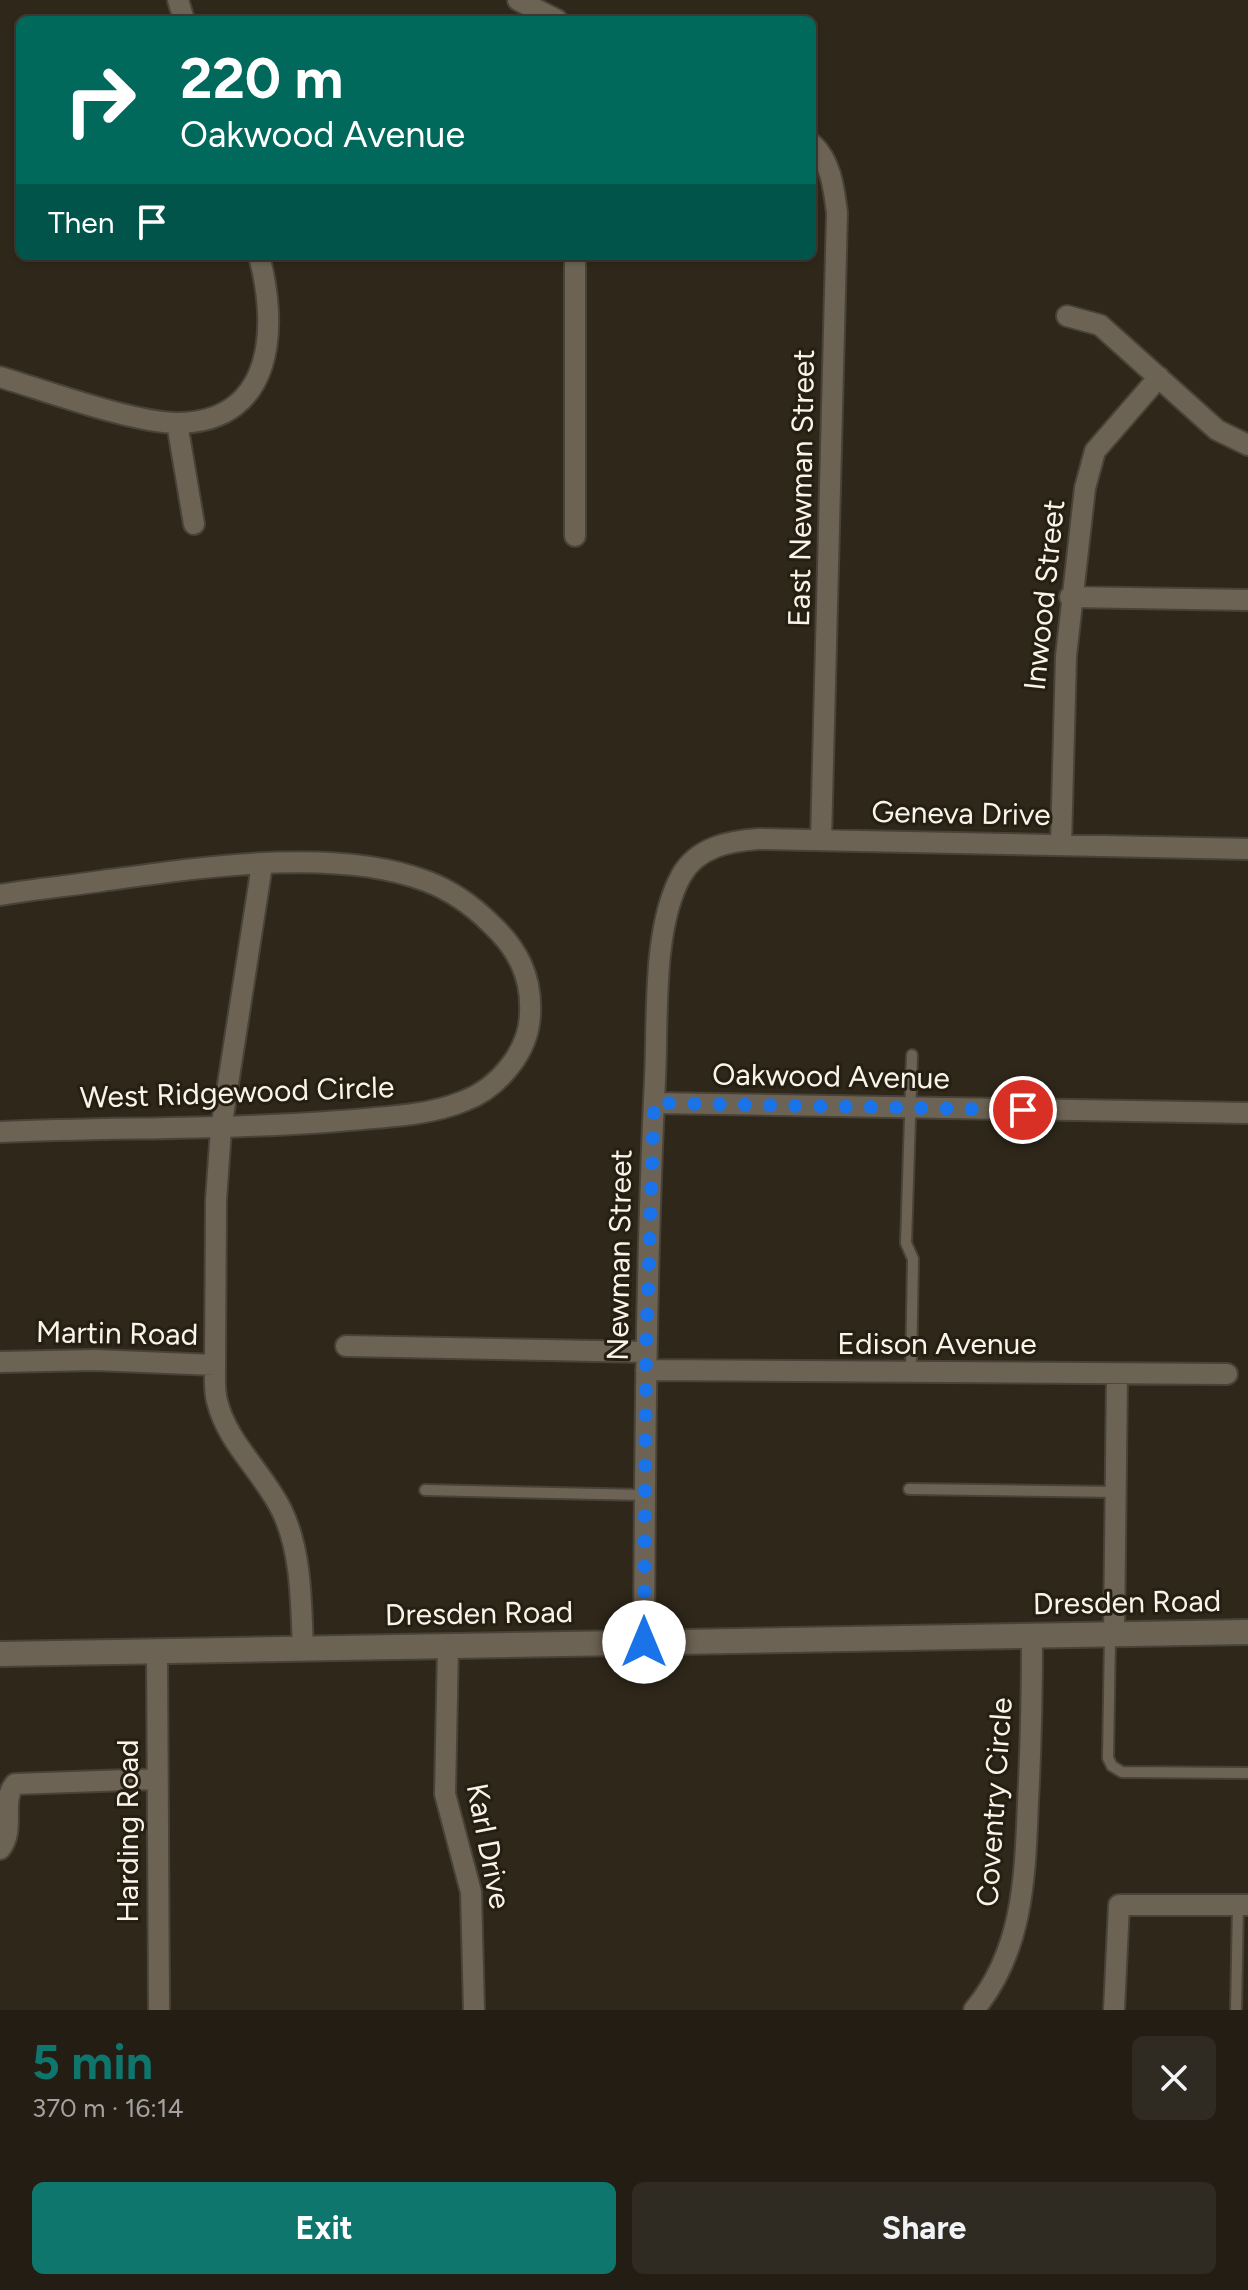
<!DOCTYPE html>
<html lang="en">
<head>
<meta charset="utf-8">
<style>
  :root { --surface:#231d14; --page:#2f2a22; --text:#f1f3f6; --muted:#a3a2a0; --line:#403b34; --accent:#0f766e }
  body { margin:0; font-family:Figtree,sans-serif; background:var(--page); color:var(--text); height:100vh; display:flex; flex-direction:column; font-size:30px; white-space:nowrap }
  * { box-sizing:border-box; margin:0 }
  p { font-size:26px; color:var(--muted) }
  .icon { flex:none; width:44px; height:44px; fill:none; stroke:currentColor; stroke-width:2; stroke-linecap:round; stroke-linejoin:round }
  .map { position:relative; height:2010px; overflow:hidden }
  .side { display:flex; flex-direction:column; background:var(--surface); flex:1 }
  .side>* { flex:none }
  .guide { position:absolute; left:16px; top:16px; width:800px; height:244px; border-radius:12px; box-shadow:0 2px 6px #0004,0 0 0 2px var(--line); background:#00695c; color:#fff; overflow:hidden }
  .pin { position:absolute; display:grid; place-items:center; width:68px; height:68px; color:#fff; margin:-34px; border:4px solid #fff; border-radius:50%; box-shadow:0 2px 8px #0007 }
  .me { position:absolute; width:88px; margin:-44px; rotate:0deg; stroke-linejoin:round; filter:drop-shadow(0 0 6px #0008) }
  .turn { display:flex; align-items:center; gap:28px; height:168px; padding:0 32px; font-size:36px }
  .turn .icon { width:104px; height:104px; stroke-width:2.5 }
  .turn b { display:block; font-size:56px; line-height:68px }
  .then { display:flex; align-items:center; height:76px; padding:0 32px; background:#0003; gap:16px; font-size:30px }
  .round { display:grid; place-items:center; flex:none; width:84px; height:84px; border-radius:12px; background:var(--page) }
  .overview { display:flex; align-items:center; justify-content:space-between; height:136px; padding:0 32px }
  h1 { font-size:48px; font-weight:700; line-height:60px; color:var(--accent) }
  .cta { display:flex; gap:16px; margin-top:auto; padding:16px 32px }
  .cta a { flex:1; height:92px; border-radius:12px; background:var(--accent); color:#fff; font-size:32px; font-weight:700; line-height:92px; text-align:center }
  .cta a+a { background:var(--page); color:var(--text) }
  .map>svg:first-child { display:block }
  .lines { fill:none; stroke-linecap:round; stroke-linejoin:round }
  .service-casing { stroke:#484238; stroke-width:14 }
  .minor-casing { stroke:#484238; stroke-width:24 }
  .tertiary-casing { stroke:#484238; stroke-width:28 }
  .service { stroke:#6c6354; stroke-width:10 }
  .minor { stroke:#6c6354; stroke-width:20 }
  .tertiary { stroke:#6c6354; stroke-width:24 }
  .route { stroke:#1a73e8; stroke-width:14; stroke-dasharray:0 25.2 }
  .labels { text-anchor:middle; dominant-baseline:central; stroke-width:6; stroke-linejoin:round; paint-order:stroke }
  .street-label { font-size:30px; fill:#f8f3eb; stroke:#251e11 }
</style>
</head>
<body>
<div class="map">
<svg width="1248" height="2010" viewBox="0 0 1248 2010">
  <rect width="100%" height="100%" fill="#2f271a"/>
  <g class="lines">
    <g class="service-casing">
      <path id="service" d="M911 1371 913 1259 906 1243 912 1055
        M909 1489 1116 1492
        M425 1490 645 1495
        M1110 1635 1108 1758 1112 1766 1122 1772 1248 1773
        M1236 2010 1238 1905"/>
    </g>
    <g class="minor-casing">
      <path id="minor" d="M178 0 184 20
        M518 0 557 20
        M812 144C831 161 834 189 837 213L821 840
        M1067 316 1100 325 1217 430 1248 445
        M0 377C47 391 133 423 178 423 275 422 278 326 259 256
        M177 423 194 524
        M575 536V256
        M1070 597 1248 600
        M1061 845 1066 656 1085 488 1095 451 1159 377
        M0 895C34 889 68 886 102 881 197 868 335 846 426 881 450 890 473 906 491 924 518 949 532 977 530 1014 529 1052 498 1088 464 1101 425 1117 380 1117 339 1121 226 1130 113 1127 0 1132
        M654 1103 1248 1113
        M346 1346 646 1352
        M0 1362 95 1360 215 1365C215 1376 214 1390 217 1401 227 1443 264 1473 282 1511 302 1553 301 1604 303 1650
        M215 1365 216 1200 221 1129 262 865
        M646 1370 1227 1374
        M1114 1634 1117 1375
        M644 1642C645 1454 646 1266 655 1079 658 1019 652 929 681 876 697 847 729 841 759 839L1248 849
        M448 1646 445 1794 471 1892 474 2010
        M157 1651 159 2010
        M0 1849C16 1830 0 1801 15 1784L157 1779
        M974 2010C1024 1950 1025 1875 1028 1801 1031 1746 1032 1691 1032 1636
        M1114 2010 1119 1905H1248"/>
    </g>
    <g class="tertiary-casing">
      <path id="tertiary" d="M0 1654 1248 1632"/>
    </g>
    <use href="#service" class="service"/>
    <use href="#minor" class="minor"/>
    <use href="#tertiary" class="tertiary"/>
  </g>
  <g class="lines">
    <path class="route" d="M644 1642 646 1352 654 1103 1023 1110"/>
  </g>
  <g class="labels">
    <g class="street-label">
      <text transform="translate(801 488) rotate(-89)">East Newman Street</text>
      <text transform="translate(1044 595) rotate(-84)">Inwood Street</text>
      <text transform="translate(961 813) rotate(1)">Geneva Drive</text>
      <text transform="translate(831 1076) rotate(1)">Oakwood Avenue</text>
      <text transform="translate(237 1092) rotate(-2)">West Ridgewood Circle</text>
      <text transform="translate(619 1255) rotate(-89)">Newman Street</text>
      <text transform="translate(117 1333) rotate(1)">Martin Road</text>
      <text x="937" y="1343">Edison Avenue</text>
      <text transform="translate(1127 1602) rotate(-1)">Dresden Road</text>
      <text transform="translate(479 1613) rotate(-1)">Dresden Road</text>
      <text transform="translate(994 1802) rotate(-86)">Coventry Circle</text>
      <text transform="translate(127 1831) rotate(-90)">Harding Road</text>
      <text transform="translate(489 1846) rotate(79)">Karl Drive</text>
    </g>
  </g>
</svg>
<div class="pin" style="left:1023px;top:1110px;background:#d93025"><svg class="icon" aria-label="arrive" viewBox="0 0 24 24"><path d="M6 21V4h12l-3 4 3 4H6"/></svg></div>
<svg class="me" style="left:644px;top:1642px" viewBox="-20 -20 40 40"><circle r="19" fill="#fff"/><path d="M0-13L10 11 0 6-10 11z" fill="#1a73e8"/></svg>
<div class="guide">
<div class="turn"><svg class="icon" aria-label="right" viewBox="0 0 24 24"><path d="M7 20v-9h11M14 6l5 5-5 5"/></svg><div><b>220 m</b>Oakwood Avenue</div></div>
<div class="then">Then<svg class="icon" aria-label="arrive" viewBox="0 0 24 24"><path d="M6 21V4h12l-3 4 3 4H6"/></svg></div>
</div>
</div>
<section class="side">
<div class="overview"><div><h1>5 min</h1><p>370 m · 16:14</p></div><a class="round"><svg class="icon" aria-label="close" viewBox="0 0 24 24"><path d="M6 6l12 12M18 6L6 18"/></svg></a></div>
<div class="cta"><a>Exit</a><a>Share</a></div>
</section>
</body>
</html>
